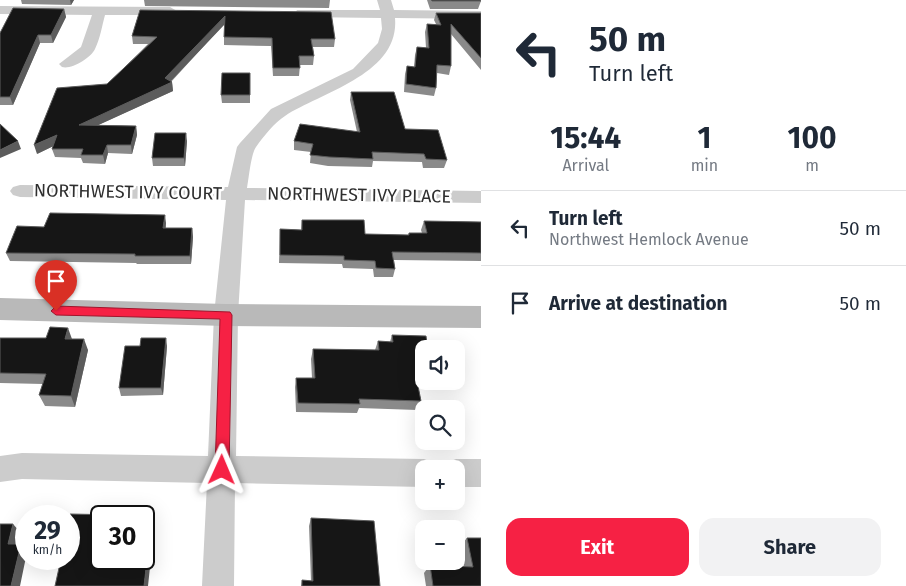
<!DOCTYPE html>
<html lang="en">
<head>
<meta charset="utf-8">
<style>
  :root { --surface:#fff; --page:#f2f2f3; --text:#1f2937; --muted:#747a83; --line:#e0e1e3; --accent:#f62144 }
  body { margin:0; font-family:"Fira Sans",sans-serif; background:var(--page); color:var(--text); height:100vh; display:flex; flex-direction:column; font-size:19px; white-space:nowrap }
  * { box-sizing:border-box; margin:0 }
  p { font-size:16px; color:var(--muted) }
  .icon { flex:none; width:28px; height:28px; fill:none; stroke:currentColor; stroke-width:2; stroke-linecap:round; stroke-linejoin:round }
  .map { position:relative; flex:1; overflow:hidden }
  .side { display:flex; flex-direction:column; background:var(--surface); width:425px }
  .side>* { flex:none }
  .banner { background:#fff; color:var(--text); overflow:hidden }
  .fabs { position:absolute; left:415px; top:340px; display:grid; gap:10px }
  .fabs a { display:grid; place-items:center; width:50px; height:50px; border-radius:10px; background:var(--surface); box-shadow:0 5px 20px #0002; font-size:25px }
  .speed { position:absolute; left:15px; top:505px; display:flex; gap:10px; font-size:25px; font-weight:700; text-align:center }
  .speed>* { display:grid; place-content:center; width:65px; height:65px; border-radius:50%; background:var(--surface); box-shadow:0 5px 20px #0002; line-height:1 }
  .speed small { font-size:12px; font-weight:400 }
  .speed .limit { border:2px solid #111; border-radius:8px; background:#fff; color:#111 }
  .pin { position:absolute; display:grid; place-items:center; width:42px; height:42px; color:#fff; margin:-51px -21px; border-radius:50% 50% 50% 0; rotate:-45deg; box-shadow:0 0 5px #0007 }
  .pin .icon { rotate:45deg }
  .me { position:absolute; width:55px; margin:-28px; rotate:1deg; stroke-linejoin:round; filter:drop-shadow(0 0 4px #0008) }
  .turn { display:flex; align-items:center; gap:18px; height:105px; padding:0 25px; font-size:22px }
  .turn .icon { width:65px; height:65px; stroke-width:2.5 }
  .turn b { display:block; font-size:35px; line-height:42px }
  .eta { display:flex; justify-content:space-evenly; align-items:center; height:85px; text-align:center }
  .eta b { font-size:30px; font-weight:700; line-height:35px }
  .primary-button { display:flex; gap:10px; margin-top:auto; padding:10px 25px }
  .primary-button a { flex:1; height:58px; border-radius:15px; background:var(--accent); color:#fff; font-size:20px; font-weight:700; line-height:58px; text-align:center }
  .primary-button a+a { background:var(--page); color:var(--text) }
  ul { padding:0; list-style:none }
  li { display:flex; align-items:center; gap:15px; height:75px; padding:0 25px; border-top:1px solid var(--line) }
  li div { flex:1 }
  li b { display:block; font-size:19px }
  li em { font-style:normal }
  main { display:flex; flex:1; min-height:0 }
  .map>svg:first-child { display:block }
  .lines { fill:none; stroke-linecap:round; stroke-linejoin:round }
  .street { fill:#ccc; fill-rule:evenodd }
  .secondary { fill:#b9b9b9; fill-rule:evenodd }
  .wall { fill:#8a8a8a }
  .shaded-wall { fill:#5c5c5c }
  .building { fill:#161616; stroke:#5c5c5c }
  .route { fill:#f62144; stroke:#a0152c }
  .labels { text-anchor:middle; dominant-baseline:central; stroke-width:5; stroke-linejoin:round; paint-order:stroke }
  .street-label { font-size:18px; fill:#2f2f2f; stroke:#fff }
</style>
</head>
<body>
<main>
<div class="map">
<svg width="481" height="586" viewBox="0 0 481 586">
  <rect width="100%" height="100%" fill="#fff"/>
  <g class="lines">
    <path class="street" d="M377 0H391L394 10 481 11V19L395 18C400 74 322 92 285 116 275 122 263 137 256 147 251 154 249 177 247 188L481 191V203L245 200 238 315 236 456 424 459 434 463 436 469H424V487L235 483 234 586H202L207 483 22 479 0 482V456L22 453 208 456 214 315 226 200 20 197 13 195 10 191 13 187 20 185 228 187 237 147 240 143 271 109 353 69 378 43 382 29 381 18 302 17 295 13 297 10H380Z
      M0 6 170 7 177 11 170 15H105C102 26 100 39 95 49 91 58 71 70 62 67L59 64 81 47 92 15 0 14Z
      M456 459H481V487H456V469H444L446 463Z"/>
    <path class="secondary" d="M0 298 226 304 481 306V328L226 326 0 320Z"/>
  </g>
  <path class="wall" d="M21 0H74L71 5 22 4Z
    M144 0H330L329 8 145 6Z
    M427 0H480L481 1 478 9H430Z
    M64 9 66 17 53 43H40L13 105H0V33Z
    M140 10 335 39 334 47H313L314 56 313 65H300L299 76H273L271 46 224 45V24L171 82H172L173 91 98 125 136 126 137 135 132 154 108 153 105 164 83 163 81 158 55 157 52 149 53 146 37 154 148 44H133L132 36Z
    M436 13H481V70L451 34V66L449 75 437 73 436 88 434 96 404 92 405 74 407 66 414 67 415 55 417 47 426 48 425 32 427 24H436L434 20Z
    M250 73V103H222L221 95Z
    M351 92 447 160 444 168H423L422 162 373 161 372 167 328 166 310 163 311 152 294 150V141L357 132 350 100Z
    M187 141 185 166H153L152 158Z
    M302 220 365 234 408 235 409 233H422L421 230 424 221 481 222V261L394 260 395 269 393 277H374L373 269 343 268 342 264 279 263 280 229 301 230Z
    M166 223V228H192L193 237 191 264H137L136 263 10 261 6 253 44 227Z
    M392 335 424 349V381H450L448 386 418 385 421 401 417 410 359 408 357 413 296 412 295 387 296 378H312L311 359 313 349 375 350 378 341 390 342Z
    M0 338 72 339 88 350 75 407 45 406 39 395 43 384 0 383Z
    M167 346 163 395 121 396 119 388Z
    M311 518 380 586H301L302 580 311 581 309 526Z
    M467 538 481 586H426L424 573 430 565 464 567 460 546Z"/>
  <path class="shaded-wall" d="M70 0H74L71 5Z
    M64 9 66 17 53 43 51 35Z
    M225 16V24L168 84 172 82 173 91 81 133 79 125Z
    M38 35 40 43 13 105 10 97Z
    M136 126 137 135 132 154 131 145Z
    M186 133 187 141 185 166 184 158Z
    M57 135 60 143 37 154 34 145Z
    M18 141 21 149 0 158V150Z
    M107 145 108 153 105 164 103 155Z
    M165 215 166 223 164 236 163 228Z
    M192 228 193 237 191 264 190 256Z
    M68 328 72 339H65Z
    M166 338 167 346 163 395 161 388Z
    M84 339 88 350 75 407 71 396Z
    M13 524 20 532 15 552 8 544Z
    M21 544 26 550V557L20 586H11Z
    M147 560 150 567 148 586H144Z"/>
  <path class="building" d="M431 0H480L481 1H432Z
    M13 8 64 9 51 35H38L10 97H0V33Z
    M140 10 331 12 335 39H311L314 56H299L300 68H273L272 38 224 37 225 16 165 78 172 82 79 125 136 126 131 145H107L103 155H81L83 149H52L57 135 34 145 57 88 107 84 157 37 132 36Z
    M436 13H481V58L451 24V66L437 65 436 88 406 84 407 66 415 67 417 47 429 48 427 24 441 25Z
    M222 73H250V95H221Z
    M351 92H394L405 129 438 130 447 160 426 159 424 154 372 152 373 159 329 157 310 155 313 144 294 141 300 124 360 132Z
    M0 124 18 141 0 150Z
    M155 133H186L184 158H152Z
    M50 213 165 215 163 228H192L190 256H135V254L6 253 17 226 44 227Z
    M302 220H364L365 234 409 235V233H427L424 221 481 222V253L392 252 395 269 376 268 375 261 344 260V256L280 255V229L302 230Z
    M50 327 68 328 65 339H84L71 396 39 395 46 374 0 373V338H46Z
    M392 335 426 336 427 343 445 344 446 349H424V376H416L421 401 359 399 360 404 298 403 296 378H315L313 349 379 350 378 341 393 342Z
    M141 338H166L161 388H119L125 346H140Z
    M70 514 118 515V516H101V559L147 560 144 586H55L61 559H69V518Z
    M311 518 374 521 380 586H302V580L313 581Z
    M0 524H13L8 544H21L11 586H0Z
    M467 538H481V586H433L430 565 473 567Z"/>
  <path class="route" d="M56 306 230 312 232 315 229 470 227 475 222 477 217 475 215 470 220 319 56 315 51 311Z"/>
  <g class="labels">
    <g class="street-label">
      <text transform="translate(128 192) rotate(1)">NORTHWEST IVY COURT</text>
      <text transform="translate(359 195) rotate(1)">NORTHWEST IVY PLACE</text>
    </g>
  </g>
</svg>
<div class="fabs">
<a><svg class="icon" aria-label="sound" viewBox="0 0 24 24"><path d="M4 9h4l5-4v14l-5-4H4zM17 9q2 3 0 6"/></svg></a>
<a><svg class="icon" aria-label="search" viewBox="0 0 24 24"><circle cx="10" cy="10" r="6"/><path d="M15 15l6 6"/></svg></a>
<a>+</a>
<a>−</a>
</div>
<div class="speed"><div>29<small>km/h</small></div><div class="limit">30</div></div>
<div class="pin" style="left:56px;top:311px;background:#d93025"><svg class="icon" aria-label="arrive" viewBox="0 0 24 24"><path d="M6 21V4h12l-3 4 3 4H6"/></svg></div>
<svg class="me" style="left:222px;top:470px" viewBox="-20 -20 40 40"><path d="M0-17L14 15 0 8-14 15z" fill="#f62144" stroke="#fff" stroke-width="4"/></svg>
</div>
<section class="side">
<div class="banner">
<div class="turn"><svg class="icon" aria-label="left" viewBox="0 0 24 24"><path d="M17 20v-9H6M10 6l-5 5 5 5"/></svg><div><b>50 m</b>Turn left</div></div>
</div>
<div class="eta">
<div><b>15:44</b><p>Arrival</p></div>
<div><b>1</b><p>min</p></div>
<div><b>100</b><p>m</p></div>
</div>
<ul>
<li><svg class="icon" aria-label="left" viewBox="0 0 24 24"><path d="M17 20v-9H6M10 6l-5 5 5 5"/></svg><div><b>Turn left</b><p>Northwest Hemlock Avenue</p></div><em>50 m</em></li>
<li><svg class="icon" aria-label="arrive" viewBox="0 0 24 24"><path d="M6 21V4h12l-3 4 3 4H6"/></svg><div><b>Arrive at destination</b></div><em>50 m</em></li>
</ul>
<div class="primary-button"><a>Exit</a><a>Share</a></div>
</section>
</main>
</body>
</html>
